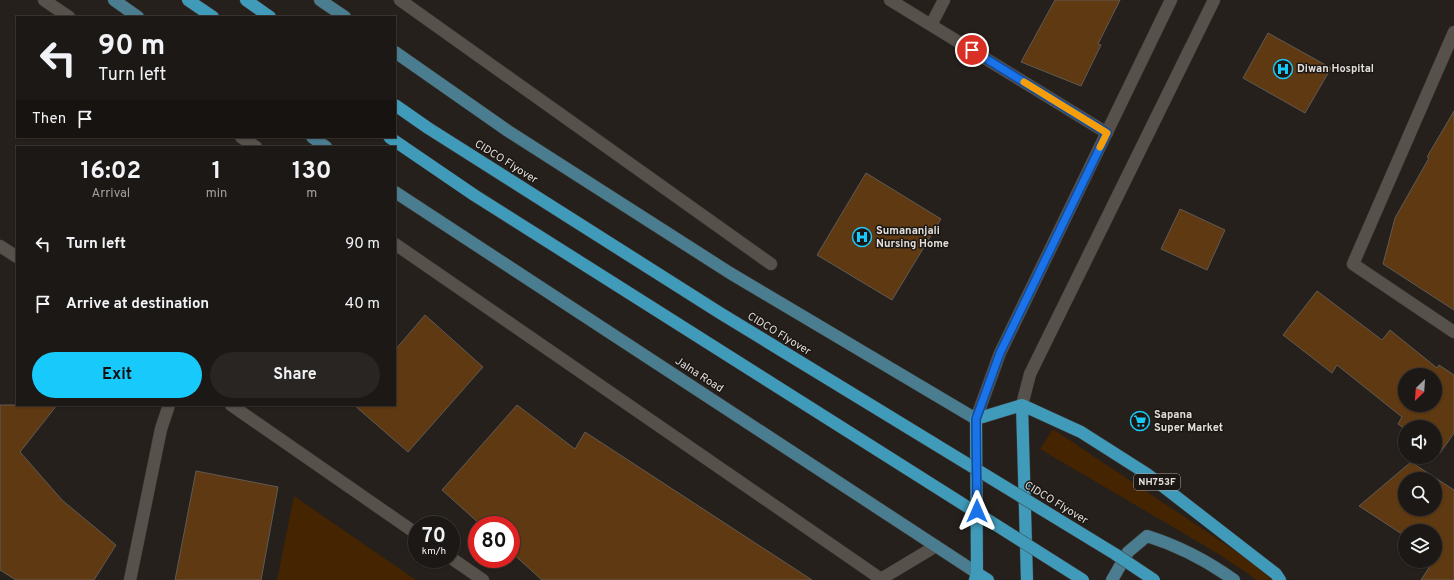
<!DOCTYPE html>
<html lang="en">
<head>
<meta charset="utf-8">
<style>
  :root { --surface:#1c1815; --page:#292522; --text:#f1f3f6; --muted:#a0a0a0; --line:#3a3734; --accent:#18cafc }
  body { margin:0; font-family:Overpass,sans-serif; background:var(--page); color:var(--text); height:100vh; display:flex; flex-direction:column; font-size:15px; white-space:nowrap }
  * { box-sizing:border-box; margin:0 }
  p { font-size:13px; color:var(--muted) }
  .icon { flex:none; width:22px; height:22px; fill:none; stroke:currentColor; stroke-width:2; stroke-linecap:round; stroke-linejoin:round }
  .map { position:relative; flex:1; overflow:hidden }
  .sheet { position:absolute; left:16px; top:146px; width:380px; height:260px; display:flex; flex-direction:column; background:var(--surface); border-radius:0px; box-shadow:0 1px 3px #0004,0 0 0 1px var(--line) }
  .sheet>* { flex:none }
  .guide { position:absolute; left:16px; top:16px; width:380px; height:122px; border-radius:0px; box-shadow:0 1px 3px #0004,0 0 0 1px var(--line); background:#1c1815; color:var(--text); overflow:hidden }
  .needle { width:26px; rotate:205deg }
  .tools { position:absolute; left:1398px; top:368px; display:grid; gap:8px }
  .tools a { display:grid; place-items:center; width:44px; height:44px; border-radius:50%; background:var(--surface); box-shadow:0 1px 3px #0004,0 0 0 1px var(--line); font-size:20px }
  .speed { position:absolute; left:408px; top:516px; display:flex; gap:8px; font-size:20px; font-weight:700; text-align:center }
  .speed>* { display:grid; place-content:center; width:52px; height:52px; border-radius:50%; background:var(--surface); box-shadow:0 1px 3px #0004,0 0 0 1px var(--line); line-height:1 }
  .speed small { font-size:10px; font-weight:400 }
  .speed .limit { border:6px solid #d22; background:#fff; color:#111 }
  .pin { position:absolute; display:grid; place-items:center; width:34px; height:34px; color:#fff; margin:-17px; border:2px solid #fff; border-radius:50%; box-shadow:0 1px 4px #0007 }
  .me { position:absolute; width:44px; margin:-22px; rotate:0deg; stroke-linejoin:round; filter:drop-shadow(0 0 3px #0008) }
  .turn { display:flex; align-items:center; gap:14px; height:84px; padding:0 16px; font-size:18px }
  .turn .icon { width:52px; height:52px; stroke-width:2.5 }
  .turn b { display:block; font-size:28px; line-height:34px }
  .then { display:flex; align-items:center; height:38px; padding:0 16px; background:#0003; gap:8px; font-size:15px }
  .eta { display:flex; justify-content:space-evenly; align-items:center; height:68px; text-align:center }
  .eta b { font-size:24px; font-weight:700; line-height:28px }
  .cta { display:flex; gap:8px; margin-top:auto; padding:8px 16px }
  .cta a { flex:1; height:46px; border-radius:24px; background:var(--accent); color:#111; font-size:16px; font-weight:700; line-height:46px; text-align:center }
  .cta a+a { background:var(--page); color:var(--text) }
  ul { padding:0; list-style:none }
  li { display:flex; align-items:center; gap:12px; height:60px; padding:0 16px }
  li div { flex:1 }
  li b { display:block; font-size:15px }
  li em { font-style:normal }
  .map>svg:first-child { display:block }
  .green { fill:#442401 }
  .building { fill:#5f3911; stroke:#605a55; fill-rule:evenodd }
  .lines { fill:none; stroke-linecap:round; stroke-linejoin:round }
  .street-casing { stroke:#423d3a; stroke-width:13 }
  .secondary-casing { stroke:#423d3a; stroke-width:13 }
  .primary-casing { stroke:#423d3a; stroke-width:13 }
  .highway-casing { stroke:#423d3a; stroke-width:13 }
  .street { stroke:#57514c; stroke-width:12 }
  .secondary { stroke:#57514c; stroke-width:12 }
  .primary { stroke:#497d8f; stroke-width:12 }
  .highway { stroke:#409bbb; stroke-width:12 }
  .highway-bridge-casing { stroke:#423d3a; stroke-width:13; stroke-linecap:butt }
  .highway-bridge { stroke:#409bbb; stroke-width:12 }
  .route-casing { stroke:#114b97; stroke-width:10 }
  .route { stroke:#1a73e8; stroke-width:7 }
  .slow { stroke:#f59e0b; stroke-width:7 }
  .labels { text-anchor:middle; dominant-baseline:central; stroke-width:3; stroke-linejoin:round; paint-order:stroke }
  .shield { fill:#1c1713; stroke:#a7a3a0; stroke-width:1 }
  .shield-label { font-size:10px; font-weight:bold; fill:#e2dfdc }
  .poi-label { font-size:11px; font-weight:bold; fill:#e2dfdc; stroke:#1c1713; text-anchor:start }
  .street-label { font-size:11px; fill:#e2dfdc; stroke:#1c1713 }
</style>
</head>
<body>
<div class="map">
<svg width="1454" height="580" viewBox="0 0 1454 580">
  <rect width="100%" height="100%" fill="#25201c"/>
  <path class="green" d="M1053 429 1279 580H1257L1217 553 1040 449Z
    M294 496 416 580H277Z"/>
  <path class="building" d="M1055 0H1120L1098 44 1101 45 1081 86 1021 62Z
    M1268 33 1331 68 1305 113 1243 78Z
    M1454 111V310L1383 264 1395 218 1429 158 1427 157Z
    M866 173 941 219 892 300 817 255Z
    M1180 209 1225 230 1207 270 1161 249Z
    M1317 291 1382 340 1390 330 1437 368 1439 365 1454 375V433L1440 453 1435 450V427H1405V429L1398 424 1402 417 1337 365 1332 373 1283 335ZM1405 375H1435V405H1405Z
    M425 315 483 367 408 452 354 405H395V350Z
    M0 405H57L20 452 62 500 116 545 94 580H16L0 570Z
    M517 405 575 449 585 432 812 580H542L511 552V525H481L442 490Z
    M1411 462 1454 490V580H1421L1436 557 1435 556V531H1405V536L1359 506ZM1405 479H1435V509H1405Z
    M196 471 278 487 261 580H175Z"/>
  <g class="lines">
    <g class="street-casing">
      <path id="street" d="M44 0 69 17
        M400 0 771 264
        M890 0 1107 133
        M931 25 944 0
        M1454 32 1353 264 1454 332
        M241 137 256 147
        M395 244 881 579 936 546
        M0 246 17 257
        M231 405 417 534
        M451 558 483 580
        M130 580 161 429 169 405"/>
    </g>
    <g class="secondary-casing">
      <path id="secondary" d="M1022 405 1030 374 1214 0
        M976 419 1000 353 1171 0"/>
    </g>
    <g class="primary-casing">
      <path id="primary" d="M114 0 138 17
        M320 0 345 17
        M395 52 508 131 730 273 976 419
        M312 137 326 147
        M395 192 977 573
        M1112 580 1128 552 1147 536C1179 546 1206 560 1234 580"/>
    </g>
    <g class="highway-casing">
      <path id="highway" d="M188 0 213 17
        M246 0 270 17
        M1022 405 1027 580
        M977 573 988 580
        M975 580 977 573 976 419 1022 405 1081 432 1147 474 1276 574 1280 580"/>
    </g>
    <use href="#street" class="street"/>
    <use href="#secondary" class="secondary"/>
    <use href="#primary" class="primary"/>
    <use href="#highway" class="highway"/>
    <g class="highway-bridge-casing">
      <path id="highway-bridge" d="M395 105 428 128 720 313 1115 554 1154 580
        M389 137 474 195 1083 580"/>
    </g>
    <use href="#highway-bridge" class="highway-bridge"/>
  </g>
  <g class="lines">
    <g class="route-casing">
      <path id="route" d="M972 50 1107 133 1000 353 976 419 977 511"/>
    </g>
    <use href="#route" class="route"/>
    <path class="slow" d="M1024 82 1107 133 1100 147"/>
  </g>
  <defs>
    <g id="hospital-ring" transform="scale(1)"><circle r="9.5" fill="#1c1713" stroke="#18cafc" stroke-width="1.5"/><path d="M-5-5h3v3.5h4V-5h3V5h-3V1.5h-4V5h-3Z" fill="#18cafc"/></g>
    <g id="supermarket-ring" transform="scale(1)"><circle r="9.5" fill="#1c1713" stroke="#18cafc" stroke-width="1.5"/><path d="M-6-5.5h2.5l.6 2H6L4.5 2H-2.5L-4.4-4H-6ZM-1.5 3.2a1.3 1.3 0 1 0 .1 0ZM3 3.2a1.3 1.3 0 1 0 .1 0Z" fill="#18cafc"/></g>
  </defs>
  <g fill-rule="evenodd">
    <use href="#hospital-ring" x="1283" y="69"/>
    <use href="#hospital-ring" x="862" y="237"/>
    <use href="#supermarket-ring" x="1140" y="421"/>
  </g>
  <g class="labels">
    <rect class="shield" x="1134" y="474" width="46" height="16" rx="3"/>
    <g class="shield-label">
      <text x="1157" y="482">NH753F</text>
    </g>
    <g class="poi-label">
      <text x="1297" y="69">Diwan Hospital</text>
      <text x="876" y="231">Sumananjali<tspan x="876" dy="13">Nursing Home</tspan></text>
      <text x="1154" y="415">Sapana<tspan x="1154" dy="13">Super Market</tspan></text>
    </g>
    <g class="street-label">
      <text transform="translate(506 162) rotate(32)">CIDCO Flyover</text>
      <text transform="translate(779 334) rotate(31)">CIDCO Flyover</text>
      <text transform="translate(699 375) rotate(33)">Jalna Road</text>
      <text transform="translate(1056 503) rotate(31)">CIDCO Flyover</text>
    </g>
  </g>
</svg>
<div class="tools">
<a><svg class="needle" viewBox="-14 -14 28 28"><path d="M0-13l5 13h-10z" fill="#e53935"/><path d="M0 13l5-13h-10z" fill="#a0a0a0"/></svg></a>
<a><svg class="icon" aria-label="sound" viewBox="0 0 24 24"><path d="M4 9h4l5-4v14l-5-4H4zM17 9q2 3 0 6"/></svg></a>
<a><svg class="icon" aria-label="search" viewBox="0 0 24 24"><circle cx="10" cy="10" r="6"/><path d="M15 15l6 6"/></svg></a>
<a><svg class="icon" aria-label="layers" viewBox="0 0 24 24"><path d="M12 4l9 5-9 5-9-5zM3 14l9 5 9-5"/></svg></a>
</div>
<div class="speed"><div>70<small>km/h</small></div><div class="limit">80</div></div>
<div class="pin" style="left:972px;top:50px;background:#d93025"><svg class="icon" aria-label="arrive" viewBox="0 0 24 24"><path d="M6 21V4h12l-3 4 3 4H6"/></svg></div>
<svg class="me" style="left:977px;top:511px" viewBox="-20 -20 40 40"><path d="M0-17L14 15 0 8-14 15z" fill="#1a73e8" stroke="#fff" stroke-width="4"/></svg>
<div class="guide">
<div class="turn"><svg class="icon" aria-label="left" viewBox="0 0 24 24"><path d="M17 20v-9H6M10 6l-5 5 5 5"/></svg><div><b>90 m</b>Turn left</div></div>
<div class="then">Then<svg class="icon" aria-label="arrive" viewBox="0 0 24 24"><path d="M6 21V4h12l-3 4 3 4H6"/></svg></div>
</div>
<section class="sheet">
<div class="eta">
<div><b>16:02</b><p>Arrival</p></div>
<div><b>1</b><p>min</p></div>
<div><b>130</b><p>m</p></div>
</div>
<ul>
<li><svg class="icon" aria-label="left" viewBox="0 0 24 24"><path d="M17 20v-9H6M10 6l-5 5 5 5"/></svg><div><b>Turn left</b></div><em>90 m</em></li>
<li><svg class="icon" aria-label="arrive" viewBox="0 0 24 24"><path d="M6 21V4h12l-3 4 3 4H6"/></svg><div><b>Arrive at destination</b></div><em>40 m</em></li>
</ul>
<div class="cta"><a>Exit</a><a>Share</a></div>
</section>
</div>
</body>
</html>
